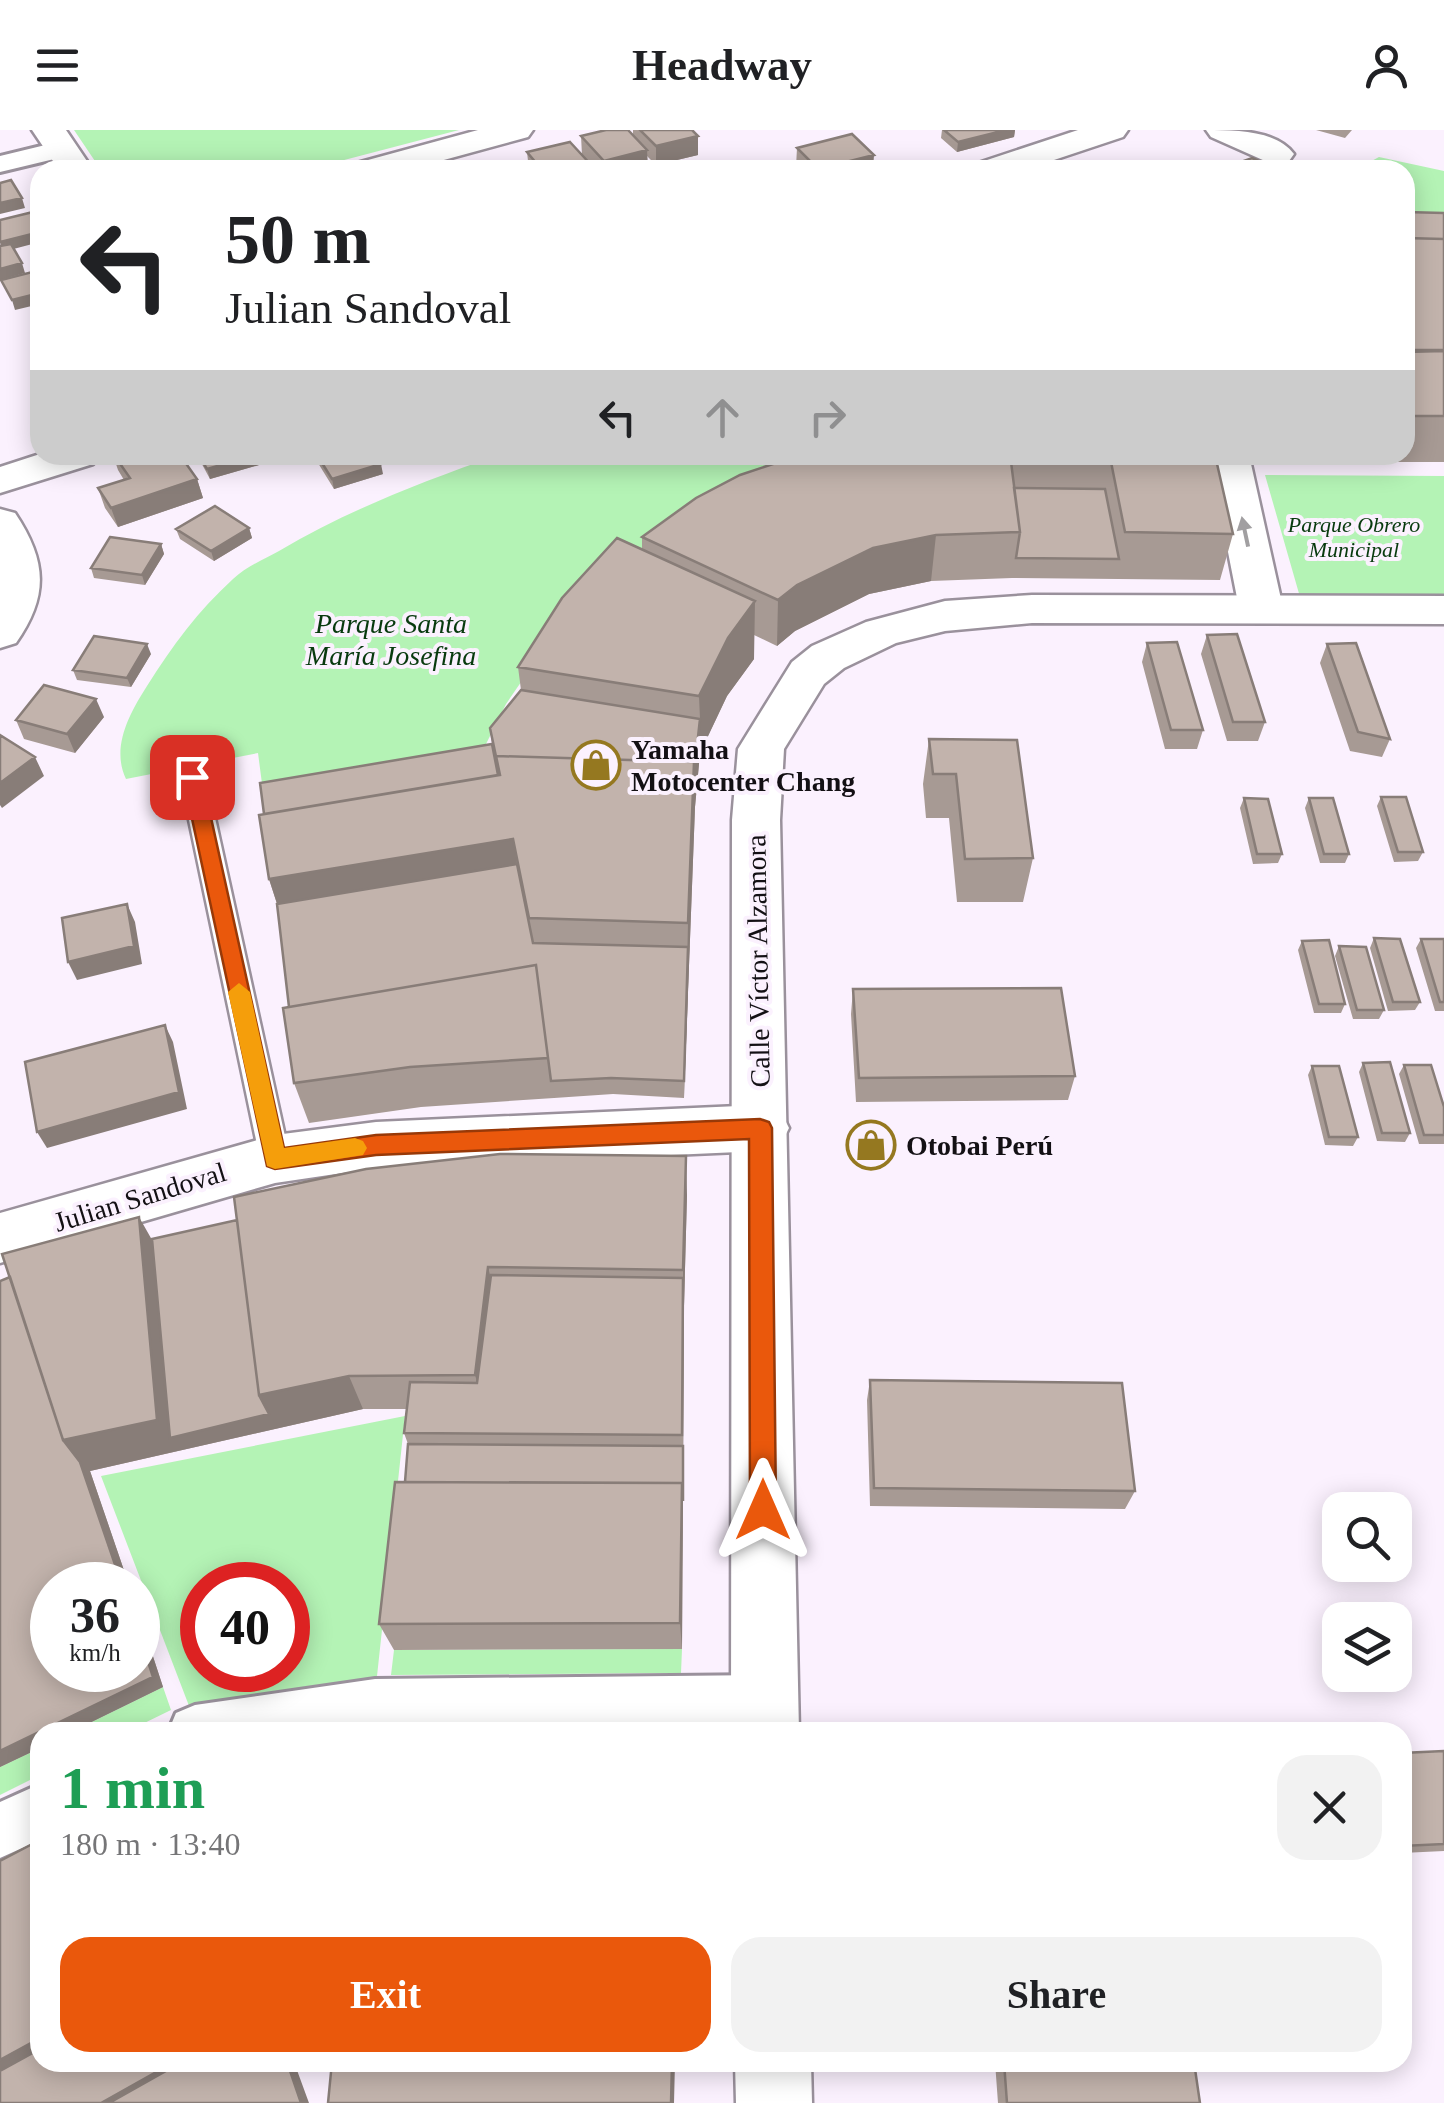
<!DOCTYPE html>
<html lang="en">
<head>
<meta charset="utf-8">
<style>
  :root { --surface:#fff; --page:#f2f2f2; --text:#202124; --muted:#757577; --accent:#ea580c }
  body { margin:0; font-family:"Times New Roman",serif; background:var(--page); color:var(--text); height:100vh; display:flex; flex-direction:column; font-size:38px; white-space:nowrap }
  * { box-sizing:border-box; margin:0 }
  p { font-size:32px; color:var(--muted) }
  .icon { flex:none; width:55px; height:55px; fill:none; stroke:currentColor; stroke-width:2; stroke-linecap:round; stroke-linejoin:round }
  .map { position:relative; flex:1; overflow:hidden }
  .drawer { position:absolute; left:30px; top:1592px; width:1382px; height:350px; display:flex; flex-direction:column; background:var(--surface); border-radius:30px; box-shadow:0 5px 25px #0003 }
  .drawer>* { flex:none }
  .banner { position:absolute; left:30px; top:30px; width:1385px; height:305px; border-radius:30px; box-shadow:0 5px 25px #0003; background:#fff; color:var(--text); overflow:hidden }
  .tools { position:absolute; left:1322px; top:1362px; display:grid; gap:20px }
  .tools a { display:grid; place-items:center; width:90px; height:90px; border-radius:20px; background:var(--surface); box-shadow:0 5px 25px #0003; font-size:50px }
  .speed { position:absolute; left:30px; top:1432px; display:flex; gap:20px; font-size:50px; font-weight:700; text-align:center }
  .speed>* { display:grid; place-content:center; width:130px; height:130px; border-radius:50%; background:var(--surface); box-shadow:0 5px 25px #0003; line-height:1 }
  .speed small { font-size:25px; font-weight:400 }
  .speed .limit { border:15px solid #d22; background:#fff; color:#111 }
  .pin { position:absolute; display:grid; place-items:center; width:85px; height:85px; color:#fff; margin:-42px; border-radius:20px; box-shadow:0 5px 15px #0006 }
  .me { position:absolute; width:110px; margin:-55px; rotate:0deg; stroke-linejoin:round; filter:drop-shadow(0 0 8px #0008) }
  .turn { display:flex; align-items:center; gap:35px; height:210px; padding:0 30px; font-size:45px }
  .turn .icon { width:130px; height:130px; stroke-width:2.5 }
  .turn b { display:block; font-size:70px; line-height:85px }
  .lanes { display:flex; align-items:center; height:95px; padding:0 30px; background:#0003; justify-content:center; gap:50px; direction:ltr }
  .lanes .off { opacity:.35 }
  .round { display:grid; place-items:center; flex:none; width:105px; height:105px; border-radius:30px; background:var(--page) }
  .headline { display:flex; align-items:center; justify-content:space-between; height:170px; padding:0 30px }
  h1 { font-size:60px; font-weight:700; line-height:75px; color:#1e9e55 }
  .cta { display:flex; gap:20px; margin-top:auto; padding:20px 30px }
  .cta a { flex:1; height:115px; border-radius:30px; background:var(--accent); color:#fff; font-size:40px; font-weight:700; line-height:115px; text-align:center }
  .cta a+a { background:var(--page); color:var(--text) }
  header { display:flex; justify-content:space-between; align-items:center; height:130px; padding:0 30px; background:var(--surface); font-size:45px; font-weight:700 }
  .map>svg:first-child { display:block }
  .green { fill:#b4f3b5; fill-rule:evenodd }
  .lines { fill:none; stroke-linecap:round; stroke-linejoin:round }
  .service-casing { stroke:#9a919c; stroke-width:5 }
  .pedestrian-casing { stroke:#9a919c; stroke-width:6 }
  .minor-casing { stroke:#9a919c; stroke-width:5 }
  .tertiary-casing { stroke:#9a919c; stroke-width:5 }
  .service { fill:#fff; fill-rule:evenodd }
  .pedestrian { fill:#fff; fill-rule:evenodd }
  .minor { fill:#fff; fill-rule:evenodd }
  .tertiary { fill:#fff; fill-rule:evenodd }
  .wall { fill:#a79a94 }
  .shaded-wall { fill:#887d78 }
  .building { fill:#c2b3ac; stroke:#887d78; stroke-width:2.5 }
  .oneway { fill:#a19fa1 }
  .route { fill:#ea580c; stroke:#983908; stroke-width:2.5 }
  .slow { fill:#f59e0b }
  .labels { text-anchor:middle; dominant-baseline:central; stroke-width:8; stroke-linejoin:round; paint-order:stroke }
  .far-park-label { font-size:22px; font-style:italic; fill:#083a0e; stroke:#fbf1fe }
  .park-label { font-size:28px; font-style:italic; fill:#083a0e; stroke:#fbf1fe }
  .poi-label { font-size:28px; font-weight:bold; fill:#131014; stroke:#fbf1fe; text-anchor:start }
  .street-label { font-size:28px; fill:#131014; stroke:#fbf1fe }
</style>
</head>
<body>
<header><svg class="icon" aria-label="menu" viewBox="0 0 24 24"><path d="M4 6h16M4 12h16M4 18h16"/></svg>Headway<svg class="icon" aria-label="person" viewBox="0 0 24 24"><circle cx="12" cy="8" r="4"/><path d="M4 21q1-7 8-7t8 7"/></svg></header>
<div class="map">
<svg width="1444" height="1973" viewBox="0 0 1444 1973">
  <rect width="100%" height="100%" fill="#fbf1fe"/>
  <path class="green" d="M74 0H459L306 40H101Z
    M1379 27 1444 41V97H1405V40H1355Z
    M498 325H996L539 526 506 574 479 628 264 669 258 623 126 649C111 618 129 584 147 556 172 516 198 481 233 449 246 437 264 429 279 421 348 380 422 352 498 325Z
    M1265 345 1444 346V468L1300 467Z
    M405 1286 371 1602H199L101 1346ZM202 1455H288V1540H202Z
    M682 1519 681 1543 391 1545 394 1520Z
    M163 1557 171 1580 126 1602H71Z
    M40 1618V1645L0 1665V1637Z"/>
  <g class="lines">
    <g class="service-casing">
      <path id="service" d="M193 638 202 640 206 647 290 1029 286 1038 275 1042 264 1038 260 1029 180 647 184 640Z"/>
    </g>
    <g class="pedestrian-casing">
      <path id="pedestrian" d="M62 11 71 13 75 19 71 25 0 42V26Z
        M764 1545 783 1552 790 1571 783 1590 764 1597 168 1602 176 1583 195 1575 375 1549Z
        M40 1654V1710L0 1728V1672Z"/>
    </g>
    <g class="minor-casing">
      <path id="minor" d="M32 0H66L93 40H59Z
        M478 0H533L528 7 407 40H352L357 33Z
        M1078 0H1128L1123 7 1024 40H973L978 33Z
        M1206 0C1235 0 1276 0 1294 24L1289 31H1265L1211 7Z
        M40 324V325H99L93 334 0 363V337Z
        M1209 325H1249L1283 478 1276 488 1261 492 1246 488 1239 478Z
        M0 379 15 383C47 431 49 466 16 513L0 518Z
        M761 975 781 982 789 998 781 1014 761 1021 376 1038 275 1053 0 1133V1083L275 1005 376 992Z"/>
    </g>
    <g class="tertiary-casing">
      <path id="tertiary" d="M1032 465 1444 466V494L1032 493 945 501 896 513 844 538 824 554 784 619 780 690 799 1602H731L732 690 738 619 792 532 812 516 866 492 945 471Z
        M735 1932H811L812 1973H736Z"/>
    </g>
    <use href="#service" class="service"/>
    <use href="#pedestrian" class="pedestrian"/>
    <use href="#minor" class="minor"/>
    <use href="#tertiary" class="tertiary"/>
  </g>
  <path class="wall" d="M633 0H692L698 25 656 35 647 26 648 39 644 40H596L593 37V40H529L527 22 582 25 581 6 633 5Z
    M942 0H1015L1014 7 957 22 941 8Z
    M1316 0H1352L1345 8Z
    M797 18 873 40H799L796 37Z
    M1405 82 1444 83V332H1266L1265 325H1405Z
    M113 325H180L197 349 203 368 118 397 105 378 98 358 124 350 118 340Z
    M197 325H257L259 335 210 349Z
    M316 325 383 344 334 359 318 333Z
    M800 325H1215L1233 404 1220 450 1012 448 931 451 869 464 795 501 777 516 754 505V529L727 566 700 623 695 677 684 968 613 964 554 968 421 977 309 993 294 953 289 877 277 774 269 749 492 614 490 598 521 560 518 537 642 420V407Z
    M249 398 252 408 214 431 180 409 176 399Z
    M161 414 164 424 145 455 94 448 91 438Z
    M1207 505 1265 592 1258 611H1227L1201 524Z
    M1147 513 1203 600 1197 619H1165L1142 532Z
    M1327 514 1390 609 1382 627 1350 621 1320 533Z
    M151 524 131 557 77 550 73 540Z
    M104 587 75 623 24 609 16 590Z
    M929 609 1033 728 1023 772H957L949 688H926L923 654Z
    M1381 667 1423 722 1418 731 1394 732 1377 676Z
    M1244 668 1282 724 1278 733 1253 734 1240 678Z
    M1309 668 1349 724 1345 733H1320L1305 678Z
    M1374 808 1420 872 1415 880 1388 881 1370 818Z
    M1421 809H1444V881H1435L1416 818Z
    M1302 811 1345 874 1341 883H1314L1298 820Z
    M1339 816 1384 880 1379 889H1353L1335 826Z
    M853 859 1075 946 1068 970 856 972 851 884Z
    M1363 933 1410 1003 1405 1012 1377 1011 1359 942Z
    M1404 935 1444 977V1014H1419L1399 944Z
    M1312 936 1358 1007 1353 1016 1325 1015 1308 945Z
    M687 1065 684 1176 682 1519 394 1520 379 1494 405 1352 408 1314 404 1303 407 1279H363L90 1341 129 1455H52L138 1540V1481L163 1557 71 1602H40V1618L0 1637V1151L152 1109Z
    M870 1250 1135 1361 1125 1379 870 1376 867 1270Z
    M1444 1621V1721L1402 1723V1623Z
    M995 1932H1194L1200 1973H998Z"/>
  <path class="shaded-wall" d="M1006 0H1015L1014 7 957 22 958 12Z
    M698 6V25L656 35V16Z
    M647 20 648 39 604 40V31Z
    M874 25 873 40H818V39Z
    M22 68 25 78 0 84V73Z
    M40 102V112L2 122 0 112Z
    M22 133 25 143 0 150V139Z
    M40 163V174L15 180 12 170Z
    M257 325 259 335 210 349 207 339Z
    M381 334 383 344 334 359 332 349Z
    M197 349 203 368 118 397 111 378Z
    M249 398 252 408 214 431 211 421Z
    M936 405 931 451 869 464 795 501 777 516 778 470 797 455 873 418Z
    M161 414 164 424 145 455 142 445Z
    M755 471 754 529 727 566 700 623 695 677 684 968 688 793 694 632 700 589 699 566 728 508Z
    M147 514 151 524 131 557 127 548Z
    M96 569 104 587 75 623 67 604Z
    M35 627 44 646 2 678 0 675V653Z
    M513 709 520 752 283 792 269 749Z
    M127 774 135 792 142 834 77 850 68 832Z
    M165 895 173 912 187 979 47 1018 37 1002Z
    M686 1026 687 1065 684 1176 682 1519 680 1493 682 1353 683 1370V1140Z
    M139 1087 160 1124 259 1265 349 1246 363 1279 90 1341 129 1455H122L63 1310Z
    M488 1137 497 1173 485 1278 475 1245Z
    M138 1481 163 1557 71 1602H40V1618L0 1637V1621L138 1501Z
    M40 1908V1932L0 1957V1930Z
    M174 1932H199L126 1973H101Z
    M287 1932H294L309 1973H301Z
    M672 1932H675L674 1973H671Z"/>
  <path class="building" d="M606 0H628L647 20 604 31 581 6Z
    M640 0H692L698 6 656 16Z
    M944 0H1006L958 12Z
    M852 4 874 25 818 39 797 18Z
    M570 12 593 37 580 40H542L527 22Z
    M1252 28 1278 40H1218Z
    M504 35 508 40H483Z
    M11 50 22 68 0 73V53Z
    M33 82 40 95V102L0 112V90Z
    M1405 82 1444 83V109L1405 108Z
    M1405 108 1444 109V220H1405Z
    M11 114 22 133 0 139V116Z
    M40 140V163L12 170 1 150Z
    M1444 221V286H1405V222Z
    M114 325H180L197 349 111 378 98 358 130 348Z
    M199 325H256L207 339Z
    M317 325H374L381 334 332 349Z
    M800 325H1215L1233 404 1125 402 1111 332H1011L1020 402 936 405 873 418 797 455 778 470 642 407 696 368 740 345Z
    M1014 358 1105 359 1119 429 1016 428 1020 402Z
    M215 376 249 398 211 421 176 399Z
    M110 407 161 414 142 445 91 438Z
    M617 408 755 471 728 508 699 566 518 537 562 468Z
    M1237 504 1265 592H1233L1207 505Z
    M94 506 147 514 127 548 73 540Z
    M1177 512 1203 600H1171L1147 513Z
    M1356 513 1390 609 1358 602 1327 514Z
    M44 555 96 569 67 604 16 590Z
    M521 560 700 589 694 643V632L496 626 498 636 490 598Z
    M0 605 35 627 0 653Z
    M929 609 1017 610 1033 728 965 729 956 644H933Z
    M492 614 498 645 264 684 260 653Z
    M496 626 694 632 688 793 529 788 513 709 269 749 259 685 500 645Z
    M1381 667H1406L1423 722H1398Z
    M1244 668 1268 669 1282 724H1257Z
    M1309 668H1333L1349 724H1324Z
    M517 734 533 813 688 817 684 951 611 948 551 951 536 835 289 877 277 774Z
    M127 774 134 816 68 832 62 788Z
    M1374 808 1400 809 1420 872H1393Z
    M1421 809H1444V872H1440Z
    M1329 810 1345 874H1319L1302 811Z
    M1339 816 1366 817 1384 880H1357Z
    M536 835 548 928 410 937 294 953 283 878Z
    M1061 858 1075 946 859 948 853 859Z
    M165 895 179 962 37 1002 25 932Z
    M1390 932 1410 1003H1382L1363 933Z
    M1404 935H1431L1444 977V1005H1424Z
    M1312 936H1339L1358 1007H1329Z
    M500 1024 686 1026 683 1140 488 1137 475 1245 349 1246 259 1265 234 1067 366 1039Z
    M139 1087 157 1290 63 1310 2 1124Z
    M237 1090 259 1265 269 1284 170 1308 152 1109Z
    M491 1145 683 1148 682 1305 404 1303 410 1252 477 1253Z
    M10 1147 63 1310 80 1332 122 1455H52V1540H138V1501L153 1547 0 1621V1151Z
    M870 1250 1122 1253 1135 1361 874 1358Z
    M408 1314 683 1316V1371L682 1353 405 1352Z
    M395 1352 682 1353 680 1493 379 1494Z
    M1444 1621V1714L1402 1716V1623Z
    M40 1710V1908L0 1930V1731Z
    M40 1919V1932H174L101 1973H0V1941Z
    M182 1932H287L301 1973H109Z
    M332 1932H672L671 1973H328Z
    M1004 1932H1194L1200 1973H1007Z"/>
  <defs><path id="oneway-solid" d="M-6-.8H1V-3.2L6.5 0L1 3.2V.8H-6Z" transform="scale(2.5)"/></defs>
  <use class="oneway" href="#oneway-solid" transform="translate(1245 402) rotate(-102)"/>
  <path class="route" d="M192 640 202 647 284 1018 376 1005 760 989 769 992 772 998 776 1380 772 1389 763 1393 753 1389 750 1380 749 1009 376 1025 275 1039 267 1036 183 647Z"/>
  <path class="slow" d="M239 853 250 862 284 1018 355 1008 363 1011 367 1018 363 1025 275 1039 267 1036 228 862Z"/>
  <defs>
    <g id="shop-ring" transform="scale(2.5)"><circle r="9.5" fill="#fbf1fe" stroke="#957820" stroke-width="1.5"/><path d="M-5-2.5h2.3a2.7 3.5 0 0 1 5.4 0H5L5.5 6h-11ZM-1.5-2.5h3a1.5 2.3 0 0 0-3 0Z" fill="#957820"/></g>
  </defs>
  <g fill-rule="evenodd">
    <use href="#shop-ring" x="596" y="635"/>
    <use href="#shop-ring" x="871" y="1015"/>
  </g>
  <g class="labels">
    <g class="far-park-label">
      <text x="1354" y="394">Parque Obrero<tspan x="1354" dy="25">Municipal</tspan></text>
    </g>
    <g class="park-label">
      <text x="391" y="493">Parque Santa<tspan x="391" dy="32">María Josefina</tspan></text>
    </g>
    <g class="poi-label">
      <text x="631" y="619">Yamaha<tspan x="631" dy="32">Motocenter Chang</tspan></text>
      <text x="906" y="1015">Otobai Perú</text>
    </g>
    <g class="street-label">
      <text transform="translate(758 831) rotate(-91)">Calle Víctor Alzamora</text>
      <text transform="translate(140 1067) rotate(-17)">Julian Sandoval</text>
    </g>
  </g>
</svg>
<div class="tools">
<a><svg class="icon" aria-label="search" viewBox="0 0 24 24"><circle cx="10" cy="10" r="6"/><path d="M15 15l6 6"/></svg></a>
<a><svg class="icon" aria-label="layers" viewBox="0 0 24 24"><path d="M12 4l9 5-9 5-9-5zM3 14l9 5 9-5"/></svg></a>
</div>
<div class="speed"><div>36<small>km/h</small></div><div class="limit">40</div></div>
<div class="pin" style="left:192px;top:647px;background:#d93025"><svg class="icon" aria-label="arrive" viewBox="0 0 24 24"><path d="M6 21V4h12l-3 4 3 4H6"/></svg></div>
<svg class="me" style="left:763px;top:1380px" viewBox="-20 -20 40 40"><path d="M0-17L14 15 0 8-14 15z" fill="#ea580c" stroke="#fff" stroke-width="4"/></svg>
<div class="banner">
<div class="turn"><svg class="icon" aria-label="left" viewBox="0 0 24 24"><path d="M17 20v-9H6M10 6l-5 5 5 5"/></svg><div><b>50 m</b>Julian Sandoval</div></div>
<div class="lanes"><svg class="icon" aria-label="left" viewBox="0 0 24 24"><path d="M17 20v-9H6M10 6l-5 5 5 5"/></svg><svg class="icon off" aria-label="ahead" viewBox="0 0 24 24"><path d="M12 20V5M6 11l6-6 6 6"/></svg><svg class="icon off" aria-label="right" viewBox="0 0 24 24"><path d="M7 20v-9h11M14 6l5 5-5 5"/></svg></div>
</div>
<section class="drawer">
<div class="headline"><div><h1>1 min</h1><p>180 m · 13:40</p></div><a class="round"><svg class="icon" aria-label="close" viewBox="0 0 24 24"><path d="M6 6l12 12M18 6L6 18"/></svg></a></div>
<div class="cta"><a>Exit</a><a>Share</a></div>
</section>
</div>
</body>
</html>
